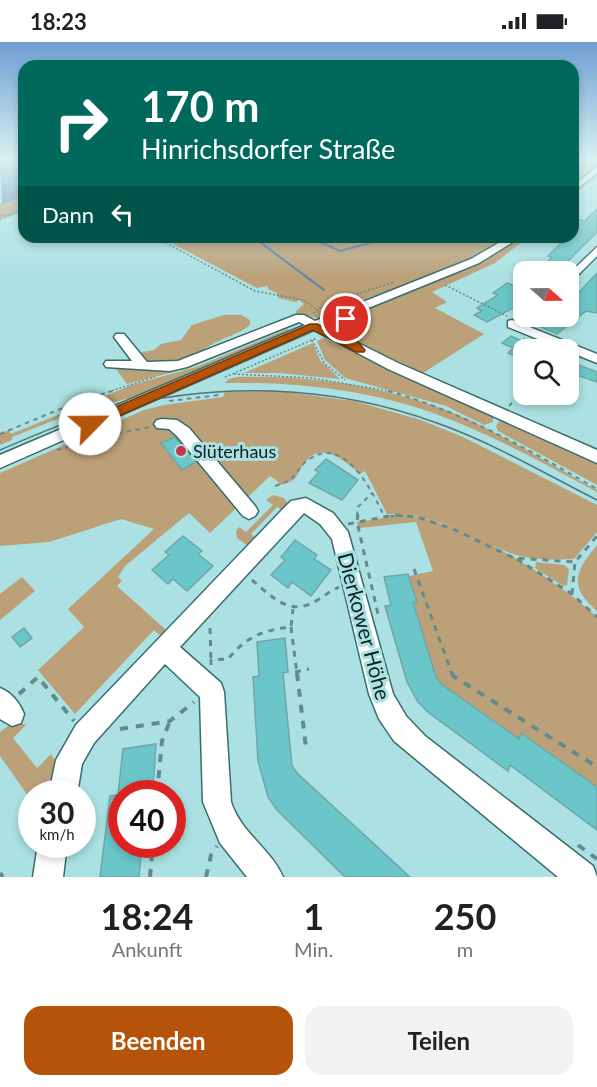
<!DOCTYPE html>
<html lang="de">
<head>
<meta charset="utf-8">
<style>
  :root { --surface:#fff; --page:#f2f2f2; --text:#202124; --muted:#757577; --accent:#b45309 }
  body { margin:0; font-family:Lato,sans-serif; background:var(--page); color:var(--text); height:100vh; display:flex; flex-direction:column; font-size:22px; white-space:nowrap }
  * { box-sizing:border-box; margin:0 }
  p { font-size:20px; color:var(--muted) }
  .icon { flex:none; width:33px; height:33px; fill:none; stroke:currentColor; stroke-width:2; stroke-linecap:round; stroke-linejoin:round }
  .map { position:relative; height:835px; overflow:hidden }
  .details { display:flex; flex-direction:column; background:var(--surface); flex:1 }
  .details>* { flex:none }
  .hud { position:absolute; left:18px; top:18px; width:561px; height:183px; border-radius:18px; box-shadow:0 3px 9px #0003; background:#00695c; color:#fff; overflow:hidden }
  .needle { width:39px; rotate:110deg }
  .buttons { position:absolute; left:513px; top:219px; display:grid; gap:12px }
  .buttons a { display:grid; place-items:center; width:66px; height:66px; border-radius:12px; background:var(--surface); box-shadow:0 3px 9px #0003; font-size:30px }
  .speed { position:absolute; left:18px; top:738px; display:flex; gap:12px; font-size:30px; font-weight:700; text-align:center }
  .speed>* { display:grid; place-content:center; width:78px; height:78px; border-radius:50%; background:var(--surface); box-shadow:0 3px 9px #0003; line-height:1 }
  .speed small { font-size:15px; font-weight:400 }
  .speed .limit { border:9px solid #d22; background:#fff; color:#111 }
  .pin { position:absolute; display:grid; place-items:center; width:51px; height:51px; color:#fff; margin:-26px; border:3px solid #fff; border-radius:50%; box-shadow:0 2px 6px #0007 }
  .me { position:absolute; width:66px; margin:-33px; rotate:67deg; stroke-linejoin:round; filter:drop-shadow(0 0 4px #0008) }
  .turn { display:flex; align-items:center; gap:21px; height:126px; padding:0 24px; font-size:27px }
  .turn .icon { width:78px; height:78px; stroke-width:2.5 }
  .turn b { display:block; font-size:42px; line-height:51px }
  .then { display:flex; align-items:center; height:57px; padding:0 24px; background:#0003; gap:12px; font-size:22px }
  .eta { display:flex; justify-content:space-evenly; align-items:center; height:102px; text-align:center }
  .eta b { font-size:36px; font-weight:700; line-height:42px }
  .cta { display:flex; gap:12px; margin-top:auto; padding:12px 24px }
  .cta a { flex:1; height:69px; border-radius:18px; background:var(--accent); color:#fff; font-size:24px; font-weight:700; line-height:69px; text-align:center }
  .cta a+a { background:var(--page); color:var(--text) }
  .status { display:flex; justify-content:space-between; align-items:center; height:42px; padding:0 30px; background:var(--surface); direction:ltr }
  .status svg { height:16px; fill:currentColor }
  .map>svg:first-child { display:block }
  .green { fill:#bba078 }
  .water { fill:#5b7eb0 }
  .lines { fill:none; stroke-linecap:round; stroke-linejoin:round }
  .stream { stroke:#5b7eb0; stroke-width:2 }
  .building { fill:#6ac6c8; stroke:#71a5a6; stroke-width:1.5 }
  .minor-casing { stroke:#386c6d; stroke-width:3 }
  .path-far3 { stroke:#638b8c; stroke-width:1.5; stroke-dasharray:2 2; stroke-linecap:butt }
  .path-far2 { stroke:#638b8c; stroke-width:2; stroke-dasharray:4.5 4.5; stroke-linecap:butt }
  .path-far1 { stroke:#638b8c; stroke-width:3; stroke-dasharray:6 6; stroke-linecap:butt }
  .path { stroke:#638b8c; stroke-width:4; stroke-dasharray:8 8; stroke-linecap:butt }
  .minor { fill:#fff; fill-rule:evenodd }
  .tram { stroke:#507475; stroke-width:1.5 }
  .route { fill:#b45309; stroke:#753606; stroke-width:1.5 }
  .poi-dot { fill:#c53549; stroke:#abe1e2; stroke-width:2 }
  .labels { text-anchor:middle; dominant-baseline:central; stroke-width:6; stroke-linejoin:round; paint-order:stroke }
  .poi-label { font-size:18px; fill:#0b2122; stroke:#abe1e2; text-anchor:start }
  .near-street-label { font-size:21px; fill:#0b2122; stroke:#abe1e2 }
</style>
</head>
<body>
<div class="status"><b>18:23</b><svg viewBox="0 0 49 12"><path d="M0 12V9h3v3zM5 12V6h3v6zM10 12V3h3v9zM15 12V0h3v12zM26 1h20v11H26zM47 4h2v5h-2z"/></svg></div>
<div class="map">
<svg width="597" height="835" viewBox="0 0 597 835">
  <rect width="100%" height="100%" fill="#abe1e2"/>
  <path class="green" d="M573 119H596L597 133 573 154Z
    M24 154V169L0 178V161Z
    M160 195H528L495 221 432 250 447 260 435 266 484 292 423 331 386 314 382 316C368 308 348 302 348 282L354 271 363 267 367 268 450 233 442 229 365 257 319 276 296 273V269L304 262 299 258 296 260 278 256 277 251 268 247V244L257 246Z
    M224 273H241L250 278V283C238 293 224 295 211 303 190 316 169 324 143 319L141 315 142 310 154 308 161 302 181 298 192 283Z
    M288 287 292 289 146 352 75 370 12 395V398L0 403V392L9 388 11 392 132 343 196 325Z
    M324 296 439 351 493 372V380L484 383 446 364 345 336 325 318 317 299Z
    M313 301 320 318 340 337 278 331H244Z
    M114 324 173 330 127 342Z
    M237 335C307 333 377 343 443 367 494 386 549 422 597 448V450C546 423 495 394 441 374 372 348 298 340 225 341L229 337Z
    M278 349 354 359 421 378 463 395 597 463V490L574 517C554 518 529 518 510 511 466 493 437 472 387 472L365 429 360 432C346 421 325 399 307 418 293 434 302 439 275 444L279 440 270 434 210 491 189 471 125 524 118 535 122 539 117 544 166 588 175 579 178 582 164 597 154 588 75 672 38 628 84 585 68 567 154 487 121 477 49 500 0 504V431L144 368 164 363 223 355 225 350Z
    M501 377 597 419V443L498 389 496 384Z
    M273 453 284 456 288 462 284 469 277 465 251 492 257 497 247 503 237 496 236 489 239 485 246 490 273 463 266 458Z
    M404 473C465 480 552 534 597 575V745L522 691 519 697 441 642 436 635 413 560 417 559 409 534 433 529 416 480 359 486 357 480Z
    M597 503V569C568 544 575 530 597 503Z
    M536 520 564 523 569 527 567 543 563 544 535 526Z
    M22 535 35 549 0 578V552Z
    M15 679 26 683 13 696 37 726 51 712 60 726 56 751 32 752 31 758 0 714V690Z"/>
  <path class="water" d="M0 119H24V154L2 162Z"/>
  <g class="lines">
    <path class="stream" d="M253 195 324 248
      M309 195 340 209 392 195"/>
  </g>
  <path class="building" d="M597 167V190L557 230H538L552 215 548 214 567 195H573V180L577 177 585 179Z
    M597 231V271L586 269 557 292 539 284 553 274H568V262Z
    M507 241 521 247 515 251 524 254V260L487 280 474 273 482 269 477 266 498 253 493 251Z
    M511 294 522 299 524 297V318L508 311 513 306 502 301Z
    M568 319 597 330V340L568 330Z
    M175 395 196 420 182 428 161 401Z
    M326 417 358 438 342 458 309 441 319 430 315 428Z
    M183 494 202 509 198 512 213 524 187 549 173 537 168 542 152 528 169 513 165 510Z
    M295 498 317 513 314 517 331 528 311 554 292 540 288 546 271 533 285 518 281 515Z
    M408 532 417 560H413L436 635 441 642 519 697 521 691 597 745V788L510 723 508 729 429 671 418 660 407 640 385 564 391 563 384 535Z
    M24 586 32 596 20 605 12 595Z
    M285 596 288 630 283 631 292 724 298 732 410 835H345L277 768 268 755 258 719 253 635 259 634 257 600Z
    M156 702 153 747 146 748V752H118L123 707Z
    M122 752V802H142L139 835H100L110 754Z"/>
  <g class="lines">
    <g class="minor-casing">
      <path id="minor" d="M597 125V131L573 150V144Z
        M509 195H521L479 221 324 284 398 321 597 408V421L388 327 314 288 0 426V413L305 283 299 280 187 325 170 329 106 325 104 322 106 319H132L114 295 116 292H124L147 320 178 319 296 273H304L315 279 471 217Z
        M597 205V214L568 243V233Z
        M512 278 597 312V321L508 285V279Z
        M162 377 177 378 189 386 255 464 258 469 255 474 249 477 243 474 177 394 169 387 157 386 154 382 157 378Z
        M306 456 333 471 348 490 393 652 406 674 425 694 593 824 597 835H558L394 699 379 677 369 652 332 497 320 482 304 471 180 605 221 641 224 650 231 760C241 791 271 807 283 835H247L220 801 203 760 200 655 165 622 94 701 82 722 77 752H49L56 718 76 683 281 469 291 459Z
        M0 646C12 651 19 660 24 672L21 681 12 684 0 677Z
        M38 802H67L63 835H33Z"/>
    </g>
    <path class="path-far3" d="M0 174 14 171
      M0 177 24 168
      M155 195 255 249 304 258 318 269
      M445 243 507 274
      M313 271 326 262 394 240
      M344 286H352L354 279
      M312 298 325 322 345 338
      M234 332 312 336 394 350
      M225 335 317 296
      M108 350 155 335
      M522 350 524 348"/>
    <path class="path-far2" d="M388 349C464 370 529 408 597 447
      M169 359 219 353
      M509 364 523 349
      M0 392 77 360 112 349
      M57 408 114 392 150 385
      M275 444C301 437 294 426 311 416 346 394 373 451 384 474
      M357 474 358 465 372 451
      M390 474H403"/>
    <path class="path-far1" d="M358 472 357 480 378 572
      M348 482 394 473 417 475 453 487 514 516 575 520 597 494
      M517 517 572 552 597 575
      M414 527 452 632
      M252 538C271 554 289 574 314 560 323 555 330 549 339 545
      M572 552 575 520
      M291 585 297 632
      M210 586 211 618
      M211 623V618L228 617C246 595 263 588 291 585L293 567
      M295 630 309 627"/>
    <path class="path" d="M297 631 306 706
      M452 631 453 634 597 725
      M19 652 38 635 74 679
      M120 687 170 679 194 660
      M157 752 162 699 170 679
      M578 803 597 817
      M0 831 3 835
      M150 835 153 802
      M206 835 211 813 217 804"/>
    <use href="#minor" class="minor"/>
    <path class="tram" d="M0 408C35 393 70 378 106 368 216 339 330 342 437 381 493 401 544 431 597 458"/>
  </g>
  <linearGradient id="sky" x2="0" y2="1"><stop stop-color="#6f9ed2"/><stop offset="0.5" stop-color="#d9f2f2"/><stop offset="1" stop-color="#d9f2f2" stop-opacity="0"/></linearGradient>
  <rect width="597" height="236" fill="url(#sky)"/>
  <path class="route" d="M346 274 351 277 352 293 365 308 364 310H356L313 288 94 385H85L83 382 85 378 310 282H317L343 295 341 277Z"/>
  <circle class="poi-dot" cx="181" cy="409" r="6"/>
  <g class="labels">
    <g class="poi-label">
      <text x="193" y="409">Slüterhaus</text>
    </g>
    <g class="near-street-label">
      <text transform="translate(365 584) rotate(75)">Dierkower Höhe</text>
    </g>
  </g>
</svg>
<div class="buttons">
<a><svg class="needle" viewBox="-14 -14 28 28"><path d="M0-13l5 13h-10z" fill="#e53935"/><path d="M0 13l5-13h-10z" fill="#757577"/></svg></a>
<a><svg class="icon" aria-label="search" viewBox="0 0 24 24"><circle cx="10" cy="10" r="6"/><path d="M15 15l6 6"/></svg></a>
</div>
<div class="speed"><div>30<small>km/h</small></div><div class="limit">40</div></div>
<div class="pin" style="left:346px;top:277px;background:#d93025"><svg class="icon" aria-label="arrive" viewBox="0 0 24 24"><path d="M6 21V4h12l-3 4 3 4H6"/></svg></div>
<svg class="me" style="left:90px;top:382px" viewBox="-20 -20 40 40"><circle r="19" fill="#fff"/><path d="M0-13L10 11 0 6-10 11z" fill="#b45309"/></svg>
<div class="hud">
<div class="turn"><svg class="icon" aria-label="right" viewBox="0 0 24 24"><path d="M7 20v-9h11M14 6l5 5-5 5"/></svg><div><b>170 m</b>Hinrichsdorfer Straße</div></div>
<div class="then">Dann<svg class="icon" aria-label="left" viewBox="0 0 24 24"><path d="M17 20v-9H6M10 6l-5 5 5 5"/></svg></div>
</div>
</div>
<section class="details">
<div class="eta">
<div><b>18:24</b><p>Ankunft</p></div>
<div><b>1</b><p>Min.</p></div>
<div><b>250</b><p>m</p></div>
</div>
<div class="cta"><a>Beenden</a><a>Teilen</a></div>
</section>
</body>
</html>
